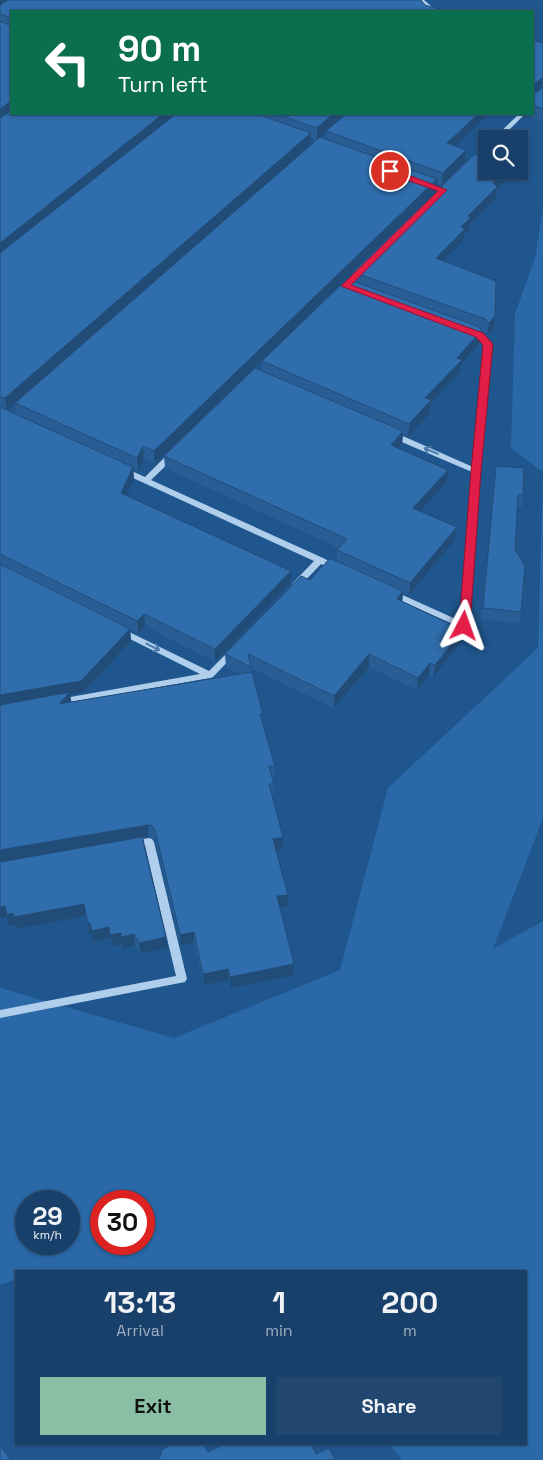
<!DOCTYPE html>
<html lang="en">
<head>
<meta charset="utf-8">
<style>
  :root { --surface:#18406a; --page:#214770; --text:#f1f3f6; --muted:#9fafc1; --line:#36597e; --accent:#8abfa5 }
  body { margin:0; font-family:"Space Grotesk",sans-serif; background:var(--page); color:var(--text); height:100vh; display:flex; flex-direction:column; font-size:19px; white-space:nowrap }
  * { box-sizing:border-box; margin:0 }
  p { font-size:16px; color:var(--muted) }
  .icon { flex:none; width:28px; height:28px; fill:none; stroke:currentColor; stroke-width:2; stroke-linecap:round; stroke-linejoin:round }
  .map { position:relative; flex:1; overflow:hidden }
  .drawer { position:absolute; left:15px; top:1270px; width:512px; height:175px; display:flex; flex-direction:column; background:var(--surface); border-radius:0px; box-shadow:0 1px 4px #0004,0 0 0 1px var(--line) }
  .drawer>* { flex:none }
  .guide { position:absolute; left:10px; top:10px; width:524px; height:105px; border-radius:0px; box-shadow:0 1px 4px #0004,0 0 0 1px var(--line); background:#0b6e4f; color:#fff; overflow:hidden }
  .controls { position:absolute; left:478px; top:130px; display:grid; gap:10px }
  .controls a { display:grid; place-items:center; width:50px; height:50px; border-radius:0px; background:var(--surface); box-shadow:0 1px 4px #0004,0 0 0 1px var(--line); font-size:25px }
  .speed { position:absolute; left:15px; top:1190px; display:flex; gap:10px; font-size:25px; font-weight:700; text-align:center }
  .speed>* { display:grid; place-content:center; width:65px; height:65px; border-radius:50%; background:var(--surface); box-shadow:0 1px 4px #0004,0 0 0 1px var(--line); line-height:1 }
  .speed small { font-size:12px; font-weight:400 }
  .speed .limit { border:8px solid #d22; background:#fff; color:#111 }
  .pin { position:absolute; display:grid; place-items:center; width:42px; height:42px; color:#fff; margin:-21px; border:2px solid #fff; border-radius:50%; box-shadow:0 1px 5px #0007 }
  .me { position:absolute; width:55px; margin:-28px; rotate:4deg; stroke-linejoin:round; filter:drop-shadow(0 0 4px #0008) }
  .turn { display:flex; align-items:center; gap:18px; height:105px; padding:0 25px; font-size:22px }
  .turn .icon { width:65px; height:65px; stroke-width:2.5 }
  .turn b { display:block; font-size:35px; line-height:42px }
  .eta { display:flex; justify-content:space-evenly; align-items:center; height:85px; text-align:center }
  .eta b { font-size:30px; font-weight:600; line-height:35px }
  .primary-button { display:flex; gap:10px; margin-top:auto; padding:10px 25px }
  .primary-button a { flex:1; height:58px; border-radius:0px; background:var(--accent); color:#111; font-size:20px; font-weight:600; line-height:58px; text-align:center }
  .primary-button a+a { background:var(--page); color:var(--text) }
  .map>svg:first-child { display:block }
  .green { fill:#2a68a7; fill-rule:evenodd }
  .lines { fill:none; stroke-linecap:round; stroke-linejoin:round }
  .minor { fill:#afceec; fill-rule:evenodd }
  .wall { fill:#295e94; fill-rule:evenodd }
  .shaded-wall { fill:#224c78 }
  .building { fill:#306dac; stroke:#224c78 }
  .oneway { stroke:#4b7aaa }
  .route { fill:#e11d48; stroke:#92132f }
</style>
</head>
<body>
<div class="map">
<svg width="543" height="1460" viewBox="0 0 543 1460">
  <rect width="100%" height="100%" fill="#20568e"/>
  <path class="green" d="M543 208V818L493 949 543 921V1460H402L389 1444H526V1271H16V1283L14 1280 0 1285V988L174 1038 340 970 388 788 538 648 543 472 511 448 515 314 535 258ZM26 1201H69V1244H26ZM101 1201H144V1244H101Z"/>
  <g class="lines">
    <path class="minor" d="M418 0H424L437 11H431Z
      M519 114H525L500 139H493Z
      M486 146V151L474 163H470V161Z
      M469 330C480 330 486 336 492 344L480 471 468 626 464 629 390 596 389 594 393 591 396 592 460 621 472 472 390 437 389 435 393 432 396 433 473 467 484 344 477 337 469 334Z
      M173 451 176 452 177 454 176 456 151 480 323 558 339 566 340 568 339 570H333L321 564 299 587H293L292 585 293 583 314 561 120 472 119 470 123 467 145 477 170 452Z
      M121 628 209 671 231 649H237L238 651 213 677 210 678 59 705 56 704 55 702 59 699 200 674 118 633 117 631Z
      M149 838 152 839 154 842 187 979 185 982 0 1018V1010L176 976 145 846 134 848 131 847 129 844 131 841Z"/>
  </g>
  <path class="wall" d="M0 0 11 11V114H489L455 146 465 162 442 185 436 183V192L155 464 144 459 138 471 133 468 134 480 126 495 290 584 215 662 145 626 138 634 130 629 131 641 82 693 70 695 71 702 240 674 226 667 225 654 310 580 337 561V550L339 548 165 468 164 456 262 371V361L353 281V272L486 171H509L508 178 497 188 496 199 470 224V229L464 235 463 241 443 261 495 316 494 328 487 335 484 331H482L480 343 461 365 460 372 431 403 430 413 408 437 403 434 402 444 398 448 447 482 421 512 457 527 455 540 409 595 403 593 402 602 463 630 461 642 433 677 429 675 417 690 369 667 334 708 251 668V672L263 723 275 766 274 777 273 778 274 784V795L272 796 283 837V849L276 850 288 906 280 907 294 975 230 988 229 980 204 985 194 943 181 946 156 842 154 838 149 836 143 837 168 948 140 954 135 945 123 948 122 944 112 946 110 938 93 942 92 934 89 935 86 916 16 929 15 925 9 926 7 917 0 919ZM326 132V139L320 137 324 134ZM311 138 316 140 310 145ZM15 404 16 414 8 410Z
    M532 40 543 43V122L526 116 525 114H532Z
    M496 466 523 495 522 507H517L515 549 521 612 519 623 481 620Z"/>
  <path class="shaded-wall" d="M0 0H13L0 9Z
    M543 78 542 89 532 96V85Z
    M11 101V114L0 123V109Z
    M163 114H179L0 257V243Z
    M333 114H347L317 140V128Z
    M478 114H489L446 155 447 143Z
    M311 133 310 146 7 411 5 398Z
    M466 150 465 162 442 185 443 173Z
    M504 171H509L508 178 497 188 496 199 470 224V229L464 235 463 241 434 270 436 258 461 227 468 216 493 182Z
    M437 179 436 192 155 464 154 451Z
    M495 316 494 328 487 335 489 323Z
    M482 330 480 343 461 365 460 372 431 403 430 413 408 437 409 424 425 398 457 358Z
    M403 431 402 444 390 457 391 445Z
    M143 446 144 459 138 471 137 458Z
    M133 467 134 480 122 505 121 493Z
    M448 470 447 482 412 521 413 508Z
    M457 527 455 540 409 595 410 583Z
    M291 571 290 584 215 662V649Z
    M403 591 402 603 397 599Z
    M144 614 145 626 138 634 137 621Z
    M130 629 131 641 82 693 70 695 72 704 0 707V695Z
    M463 630 461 642 433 677 435 665Z
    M369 654V667L334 708V696Z
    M430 663 429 675 417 690 418 678Z
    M148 825 149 836 0 862V850Z
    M283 837V849L273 851V839Z
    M288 895V906L277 908V896Z
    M84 904 86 916 16 929 15 925 9 926 7 917 0 919V907L5 906 13 913Z
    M88 923H90L92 934 89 935Z
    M109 927 110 938 93 942 92 931Z
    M194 932V943L181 946 180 935Z
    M121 933 122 944 112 946 110 935Z
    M134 934 135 945 123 948 121 937Z
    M166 937 168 948 140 954 139 943Z
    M294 964V975L230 988V977Z
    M228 969 229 980 204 985 203 974Z"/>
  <path class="building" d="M8 0H421L425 5 445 11H11V21V18L0 14V5Z
    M0 21 9 25 11 23V101L0 109Z
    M532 40 543 43V78L532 85Z
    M543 87V109L532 105V94L533 95Z
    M11 111V114H163L0 243V118Z
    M176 114H257L311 133 5 398 0 397V253Z
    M277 114H333L317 128Z
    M346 114H478L447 143 466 150 443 173 326 131Z
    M320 137 437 179 154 451 143 446 137 458 15 403Z
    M475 154 486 158V171H504L493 182 497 187 468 216 471 217 461 227 465 229 436 258 496 281 495 316 489 323 485 319 353 272Z
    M347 279 477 326 482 330 457 358 462 360 425 398 431 400 409 424 262 361Z
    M255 368 403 431 391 445 448 470 413 508 457 527 410 583 337 550 347 539 164 456Z
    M0 407 133 467 121 493 291 571 215 649 144 614 137 621 0 554Z
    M496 466 524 468 523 495H518L515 549 525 566 521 612 483 608Z
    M330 558 403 591 397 599 463 630 435 665 430 663 418 678 369 654 334 696 248 654 251 667 225 654 301 576 310 580Z
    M0 564 130 629 81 681 0 695Z
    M252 672 263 714H260L275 766H269L274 784H269L283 837 273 839 288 895 277 896 294 964 230 977 228 969 203 974 194 932 180 935 155 830 152 826 148 825 0 850V705L70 692 59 704Z
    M142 837 166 937 139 943 134 934 121 937V933L110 935 109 927 92 931 90 923H88L84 904 14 917 13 913 7 915 5 906 0 907V862Z
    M171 1444H203L208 1452 224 1444H311L316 1454 329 1448 335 1460H159L162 1450Z
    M0 1446 11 1460H0Z"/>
  <defs><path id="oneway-shaft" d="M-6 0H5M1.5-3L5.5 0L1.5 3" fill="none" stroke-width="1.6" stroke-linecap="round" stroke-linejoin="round" transform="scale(1.25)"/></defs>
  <g class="oneway">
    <use href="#oneway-shaft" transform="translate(431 451) rotate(-157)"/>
    <use href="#oneway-shaft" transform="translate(153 647) rotate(27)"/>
  </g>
  <path class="route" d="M387 169H393L447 190 351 285 483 333 493 344 481 471 470 626 464 630 459 626 471 471 483 345 476 337 341 286 438 191 387 173Z"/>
</svg>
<div class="controls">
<a><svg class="icon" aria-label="search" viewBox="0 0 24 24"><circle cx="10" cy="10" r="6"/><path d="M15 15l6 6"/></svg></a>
</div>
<div class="speed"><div>29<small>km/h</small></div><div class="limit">30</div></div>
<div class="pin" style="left:390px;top:171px;background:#d93025"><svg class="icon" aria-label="arrive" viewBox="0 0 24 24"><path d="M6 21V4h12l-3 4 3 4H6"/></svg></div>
<svg class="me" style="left:464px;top:626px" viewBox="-20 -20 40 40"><path d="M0-17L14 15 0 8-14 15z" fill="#e11d48" stroke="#fff" stroke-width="4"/></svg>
<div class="guide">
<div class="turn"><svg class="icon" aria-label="left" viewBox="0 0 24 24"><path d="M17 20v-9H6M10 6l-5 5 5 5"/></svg><div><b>90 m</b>Turn left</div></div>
</div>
<section class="drawer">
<div class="eta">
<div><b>13:13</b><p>Arrival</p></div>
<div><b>1</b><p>min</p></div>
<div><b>200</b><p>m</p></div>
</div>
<div class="primary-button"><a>Exit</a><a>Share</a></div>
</section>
</div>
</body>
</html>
